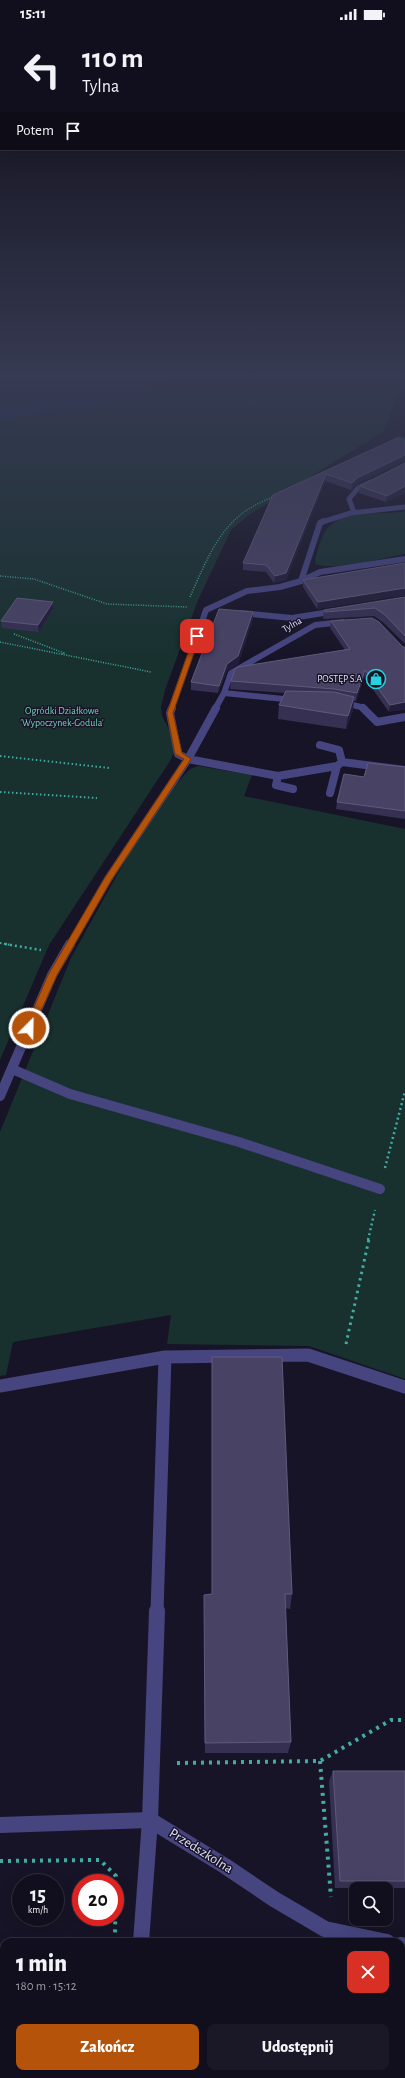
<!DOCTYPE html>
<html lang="pl">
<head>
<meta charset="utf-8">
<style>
  :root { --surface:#110f1d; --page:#1a1826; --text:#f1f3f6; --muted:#9c9ca4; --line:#302f3b; --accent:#b45309 }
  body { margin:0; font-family:"Alegreya Sans",sans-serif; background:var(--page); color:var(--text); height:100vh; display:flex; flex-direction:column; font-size:15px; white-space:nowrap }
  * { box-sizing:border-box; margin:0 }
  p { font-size:13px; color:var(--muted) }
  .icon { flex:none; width:22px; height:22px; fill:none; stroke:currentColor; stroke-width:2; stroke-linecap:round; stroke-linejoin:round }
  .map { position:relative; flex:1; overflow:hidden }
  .details { position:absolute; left:0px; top:1910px; width:405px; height:140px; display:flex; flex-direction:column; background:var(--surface); border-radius:12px 12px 0 0; box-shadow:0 4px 16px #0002,0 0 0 1px var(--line) }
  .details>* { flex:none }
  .hud { position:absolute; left:0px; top:0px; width:405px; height:122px; box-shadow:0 4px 16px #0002,0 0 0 1px var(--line); background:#110f1d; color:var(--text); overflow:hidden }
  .buttons { position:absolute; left:349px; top:1854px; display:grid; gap:8px }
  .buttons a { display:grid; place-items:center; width:44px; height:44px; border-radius:8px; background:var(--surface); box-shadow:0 4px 16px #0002,0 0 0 1px var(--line); font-size:20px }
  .speed { position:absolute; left:12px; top:1846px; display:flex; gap:8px; font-size:20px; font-weight:700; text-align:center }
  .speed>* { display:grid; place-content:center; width:52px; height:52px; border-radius:50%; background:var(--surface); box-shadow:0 4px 16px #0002,0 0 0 1px var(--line); line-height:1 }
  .speed small { font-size:10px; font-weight:400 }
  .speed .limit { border:6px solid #d22; background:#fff; color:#111 }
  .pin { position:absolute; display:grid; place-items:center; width:34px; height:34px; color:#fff; margin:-17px; border-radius:8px; box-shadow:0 2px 6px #0006 }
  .me { position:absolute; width:44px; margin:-22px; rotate:23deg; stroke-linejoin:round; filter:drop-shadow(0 0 3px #0008) }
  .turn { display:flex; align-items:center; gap:14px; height:84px; padding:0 16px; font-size:18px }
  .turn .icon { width:52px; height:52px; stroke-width:2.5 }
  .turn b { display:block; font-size:28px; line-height:34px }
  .then { display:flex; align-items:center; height:38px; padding:0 16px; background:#0003; gap:8px; font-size:15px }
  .round { display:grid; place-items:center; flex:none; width:42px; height:42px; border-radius:8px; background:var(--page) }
  .summary { display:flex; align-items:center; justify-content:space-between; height:68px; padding:0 16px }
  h1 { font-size:24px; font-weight:800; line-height:30px }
  .action { display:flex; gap:8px; margin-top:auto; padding:8px 16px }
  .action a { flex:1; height:46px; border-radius:8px; background:var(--accent); color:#fff; font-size:16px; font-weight:800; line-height:46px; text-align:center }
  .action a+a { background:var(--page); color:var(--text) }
  .status { display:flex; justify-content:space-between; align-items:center; height:28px; padding:0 20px; background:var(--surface); direction:ltr }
  .status svg { height:11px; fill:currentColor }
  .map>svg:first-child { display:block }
  .green { fill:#18312f }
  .water { fill:#192e4c }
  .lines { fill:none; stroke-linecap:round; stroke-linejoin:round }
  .path-far4 { stroke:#42aca2; stroke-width:1.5; stroke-dasharray:1 1.5; stroke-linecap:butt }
  .path-far3 { stroke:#42aca2; stroke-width:2; stroke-dasharray:1.5 2.5; stroke-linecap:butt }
  .path-far2 { stroke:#42aca2; stroke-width:2.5; stroke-dasharray:2 3; stroke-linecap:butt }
  .path-far1 { stroke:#42aca2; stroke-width:3; stroke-dasharray:2.5 4; stroke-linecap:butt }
  .path { stroke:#42aca2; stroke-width:4; stroke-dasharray:3 5; stroke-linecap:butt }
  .lane-far5 { stroke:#464580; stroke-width:5 }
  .lane-far4 { stroke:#464580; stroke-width:6 }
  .lane-far3 { stroke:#464580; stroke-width:8 }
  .lane-far2 { stroke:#464580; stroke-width:10 }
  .lane-far1 { stroke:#464580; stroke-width:13 }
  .lane { stroke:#464580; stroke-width:16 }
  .street { stroke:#464580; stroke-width:16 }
  .wall { fill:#363053 }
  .shaded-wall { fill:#221d3a }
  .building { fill:#484365; stroke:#605b7c }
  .route { fill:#b45309; stroke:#753606 }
  .labels { text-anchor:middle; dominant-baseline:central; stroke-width:3; stroke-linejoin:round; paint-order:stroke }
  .far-street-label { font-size:10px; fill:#e1dffa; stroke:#171427 }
  .far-poi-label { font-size:10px; fill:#e1dffa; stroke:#171427; text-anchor:end }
  .far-park-label { font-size:10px; fill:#74d2b7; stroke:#171427 }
  .near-street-label { font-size:14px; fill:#e1dffa; stroke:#171427 }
</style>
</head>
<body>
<div class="status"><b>15:11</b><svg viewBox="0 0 49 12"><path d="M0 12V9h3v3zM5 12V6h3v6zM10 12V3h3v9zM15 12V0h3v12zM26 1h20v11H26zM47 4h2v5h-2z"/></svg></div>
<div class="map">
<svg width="405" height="2050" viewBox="0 0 405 2050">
  <rect width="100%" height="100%" fill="#171427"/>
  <path class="green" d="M173 344H405L384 403 249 487 231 502 198 572 165 662 161 679 162 688 173 709 175 722 170 733 49 917 0 1032V394C14 391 28 387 42 385 85 378 142 377 173 344Z
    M405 483V526C382 530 335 543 315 536 315 529 318 522 320 515 332 477 374 489 405 483Z
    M198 738 252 747 244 768 405 801V1351L309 1318 167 1316 171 1287 13 1314 6 1347 0 1348V1104L71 930 127 829 172 760 190 741Z"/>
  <path class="water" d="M0 344H173C142 377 85 378 42 385 28 387 14 391 0 394Z"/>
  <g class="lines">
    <path class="path-far4" d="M395 411 400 409 405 410
      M0 548 34 551 107 576 187 579
      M190 569C204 538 217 502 247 482 256 476 266 472 275 468
      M14 606 64 625 62 626
      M0 614 151 644"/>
    <path class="path-far3" d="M0 728 109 740
      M0 764 97 770
      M0 915 11 917"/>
    <path class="path-far2" d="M5 916 41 922
      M385 1140 405 1063
      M368 1212 375 1182"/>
    <path class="path-far1" d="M346 1316 369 1211"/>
    <path class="path" d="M320 1733 331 1869
      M177 1735 320 1733 391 1692H405
      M0 1833 100 1832 116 1848 115 1906
      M110 2046V2050"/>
    <path class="lane-far5" d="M354 484 349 471 358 460 371 454
      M322 494 351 485 405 479"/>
    <path class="lane-far4" d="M301 553 320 495 324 493
      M241 585 292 590 336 583
      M224 665 294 672
      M340 674 361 679 364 681
      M171 681 206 582 247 563 280 559 301 553 320 544 405 531
      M215 681 224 665 231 645 315 597 343 594"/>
    <path class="lane-far3" d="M172 680 170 685 178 726 188 731 278 748 276 757 293 761
      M363 680 377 694 405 689
      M320 717 339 722 342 734
      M337 738 342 734 405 742
      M278 748 337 738 330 765
      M70 917 108 851 188 731 216 680"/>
    <path class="lane-far2" d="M12 1041 70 1066 239 1114 380 1161
      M0 1068 52 947 70 916"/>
    <path class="lane-far1" d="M0 1358 165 1329
      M157 1584 165 1329 308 1327 405 1359"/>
    <path class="lane" d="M141 1914 150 1792 157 1583"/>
    <path class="street" d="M0 1797 150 1792 225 1838 274 1871 325 1901 387 1914
      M401 1917 405 1918"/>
  </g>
  <path class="wall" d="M397 410 351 462 325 453 286 552 274 555 266 544 243 542V535L273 467Z
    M405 435V465L386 474 359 465 360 458Z
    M405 535V567L317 581 303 559V552Z
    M405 569V616L384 595 374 588 324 591 323 590 324 582Z
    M53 581 39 604 2 600 1 593Z
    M253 591 238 636 227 643 218 665 191 662V654Z
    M331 593 403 619 389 684 364 649 356 673H354L353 682 346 701 278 691 279 677 285 665 230 661 231 653 345 622 330 600Z
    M405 739V791L336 781 337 774 364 749Z
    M212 1348 292 1566 290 1581 285 1580 291 1714 288 1725H205L204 1567 212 1566Z
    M333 1743H405V1860H335L329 1753Z"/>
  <path class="shaded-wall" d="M405 427V433L356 456 351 462 352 455 357 450Z
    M326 446 325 453 286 552 274 555 275 548Z
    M405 458V465L386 474 387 468Z
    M405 560V567L317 581 318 574Z
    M53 574V581L39 604 38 597Z
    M253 584V591L238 636 227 643 218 665 219 658 227 636Z
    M365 642 364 649 356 673 357 665Z
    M354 669 353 682 346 701 348 688Z
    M405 674V682L389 684 390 677Z
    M14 2046H20V2050H14Z"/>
  <path class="building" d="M397 410 405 412V427L357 450 352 455 326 446 286 545 275 548 266 537 243 535 273 467Z
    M405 435V458L387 468 360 458Z
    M405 535V560L318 574 303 552Z
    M405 569V608L385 587 375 580 325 584 324 582Z
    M17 570 53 574 38 597 1 593Z
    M219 581 253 584 238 628 227 636 219 658 191 654Z
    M372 590 379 594 403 619H405V674L390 677 365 642 357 665 334 661 231 653 235 641 238 639 350 621 331 593Z
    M286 663 334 664 354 669 348 688 279 677Z
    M368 735 405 739V783L337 774 344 746 364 749Z
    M212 1329H282L292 1566H285L291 1714 205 1715 204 1567 212 1566Z
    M333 1743H405V1853H340Z
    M0 1960H4V2046H14V2050H0Z"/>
  <linearGradient id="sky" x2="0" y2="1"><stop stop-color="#0d0b15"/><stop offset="0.55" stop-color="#363a52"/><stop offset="1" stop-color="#363a52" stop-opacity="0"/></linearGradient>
  <rect width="405" height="631" fill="url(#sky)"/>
  <path class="route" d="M197 606 200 608 173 685 182 725 191 731 112 851 57 947 32 1003H26L25 1000 48 947 104 851 184 731 175 726 167 685 194 608Z"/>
  <defs>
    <g id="shop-ring" transform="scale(1)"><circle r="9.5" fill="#171427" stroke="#25d3e0" stroke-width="1.5"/><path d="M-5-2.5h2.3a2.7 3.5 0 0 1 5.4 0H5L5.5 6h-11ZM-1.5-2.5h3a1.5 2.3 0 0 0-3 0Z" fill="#25d3e0"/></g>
  </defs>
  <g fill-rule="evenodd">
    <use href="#shop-ring" x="376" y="651"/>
  </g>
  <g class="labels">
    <g class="far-street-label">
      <text transform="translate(292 597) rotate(-30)">Tylna</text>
    </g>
    <g class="far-poi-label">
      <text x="362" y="651">POSTĘP S.A</text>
    </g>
    <g class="far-park-label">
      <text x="62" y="683">Ogródki Działkowe<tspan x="62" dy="12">'Wypoczynek-Godula'</tspan></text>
    </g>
    <g class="near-street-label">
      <text transform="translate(201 1823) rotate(32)">Przedszkolna</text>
    </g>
  </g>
</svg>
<div class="buttons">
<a><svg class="icon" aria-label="search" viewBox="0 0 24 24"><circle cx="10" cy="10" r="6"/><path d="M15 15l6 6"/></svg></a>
</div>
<div class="speed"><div>15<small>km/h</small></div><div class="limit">20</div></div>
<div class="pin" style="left:197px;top:608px;background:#d93025"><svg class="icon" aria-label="arrive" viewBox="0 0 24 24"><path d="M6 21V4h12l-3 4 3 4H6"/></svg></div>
<svg class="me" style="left:29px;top:1000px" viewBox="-20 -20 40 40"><circle r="17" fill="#b45309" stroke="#fff" stroke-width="3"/><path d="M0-11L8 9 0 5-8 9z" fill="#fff"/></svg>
<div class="hud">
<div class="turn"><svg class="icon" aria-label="left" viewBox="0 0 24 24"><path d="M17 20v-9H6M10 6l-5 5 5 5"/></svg><div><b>110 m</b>Tylna</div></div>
<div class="then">Potem<svg class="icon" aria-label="arrive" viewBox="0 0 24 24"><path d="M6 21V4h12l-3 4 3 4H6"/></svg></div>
</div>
<section class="details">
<div class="summary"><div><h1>1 min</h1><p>180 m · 15:12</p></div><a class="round" style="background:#d93025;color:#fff"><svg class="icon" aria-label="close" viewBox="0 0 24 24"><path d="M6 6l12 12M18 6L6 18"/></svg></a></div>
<div class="action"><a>Zakończ</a><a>Udostępnij</a></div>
</section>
</div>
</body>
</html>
